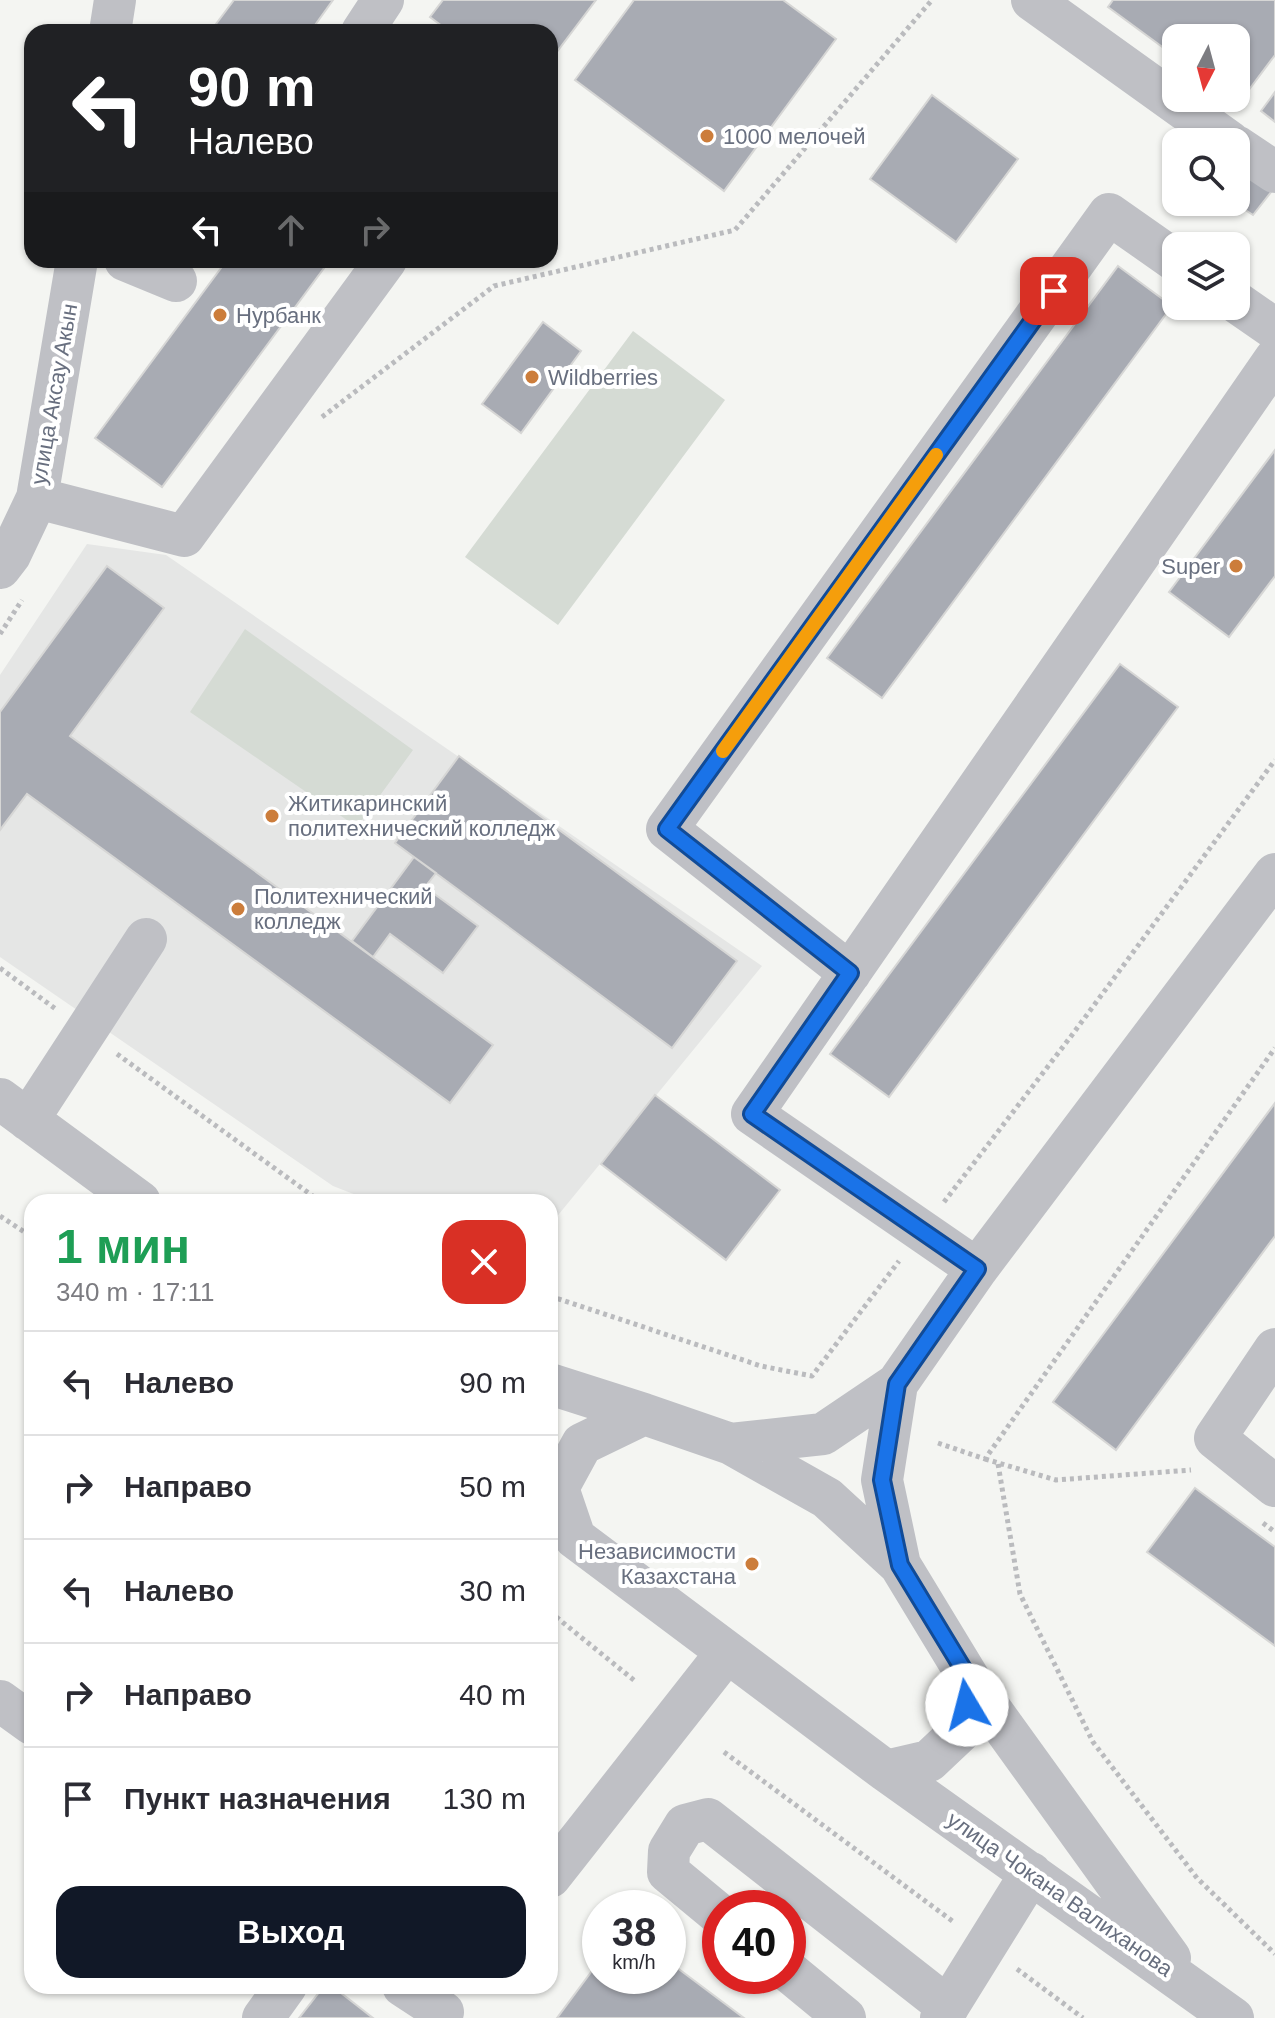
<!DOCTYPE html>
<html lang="ru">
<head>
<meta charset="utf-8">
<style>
  :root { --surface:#fff; --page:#f2f2f3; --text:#2b2b33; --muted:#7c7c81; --line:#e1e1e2; --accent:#111827 }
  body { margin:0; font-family:Arial,sans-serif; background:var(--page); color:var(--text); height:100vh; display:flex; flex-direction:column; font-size:30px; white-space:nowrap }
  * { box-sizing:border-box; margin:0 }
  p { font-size:26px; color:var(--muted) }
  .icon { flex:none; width:44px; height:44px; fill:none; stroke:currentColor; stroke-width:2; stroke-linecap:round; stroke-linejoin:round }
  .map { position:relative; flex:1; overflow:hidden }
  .panel { position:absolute; left:24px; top:1194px; width:534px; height:800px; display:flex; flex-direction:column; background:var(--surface); border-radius:24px; box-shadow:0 2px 6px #0004 }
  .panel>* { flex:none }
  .banner { position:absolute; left:24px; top:24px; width:534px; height:244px; border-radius:24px; box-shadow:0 2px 6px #0004; background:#202124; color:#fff; overflow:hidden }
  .needle { width:52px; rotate:186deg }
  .buttons { position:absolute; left:1162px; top:24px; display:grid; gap:16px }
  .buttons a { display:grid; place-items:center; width:88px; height:88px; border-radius:16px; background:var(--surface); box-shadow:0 2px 6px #0004; font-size:40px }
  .speed { position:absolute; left:582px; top:1890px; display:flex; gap:16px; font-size:40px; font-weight:700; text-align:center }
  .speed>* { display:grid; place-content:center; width:104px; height:104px; border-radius:50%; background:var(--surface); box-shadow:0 2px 6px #0004; line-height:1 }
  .speed small { font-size:20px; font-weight:400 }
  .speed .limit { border:12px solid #d22; background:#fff; color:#111 }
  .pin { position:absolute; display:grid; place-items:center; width:68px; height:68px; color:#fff; margin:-34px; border-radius:16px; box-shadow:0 4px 12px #0006 }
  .me { position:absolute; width:88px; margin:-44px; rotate:352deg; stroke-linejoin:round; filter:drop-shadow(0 0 6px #0008) }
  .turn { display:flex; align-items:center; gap:28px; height:168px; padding:0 32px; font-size:36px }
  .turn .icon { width:104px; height:104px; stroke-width:2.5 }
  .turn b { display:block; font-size:56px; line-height:68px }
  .lanes { display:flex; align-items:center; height:76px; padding:0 32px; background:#0003; justify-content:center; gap:40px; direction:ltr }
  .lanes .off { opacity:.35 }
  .round { display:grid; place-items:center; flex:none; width:84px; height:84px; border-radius:24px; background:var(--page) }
  .head { display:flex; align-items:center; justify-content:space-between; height:136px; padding:0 32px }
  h1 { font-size:48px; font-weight:800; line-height:60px; color:#1e9e55 }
  .button { display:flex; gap:16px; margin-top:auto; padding:16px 32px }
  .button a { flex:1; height:92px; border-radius:24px; background:var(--accent); color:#fff; font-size:32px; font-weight:800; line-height:92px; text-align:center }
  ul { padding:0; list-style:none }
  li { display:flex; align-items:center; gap:24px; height:104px; padding:0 32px; border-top:2px solid var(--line) }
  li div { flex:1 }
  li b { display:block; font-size:30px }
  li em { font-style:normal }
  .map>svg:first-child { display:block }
  .built { fill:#e5e6e5 }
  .green { fill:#d5dbd4 }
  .building { fill:#a8abb3; stroke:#d6d6d5; stroke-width:2 }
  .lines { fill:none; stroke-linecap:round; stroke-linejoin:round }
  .path { stroke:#babbbe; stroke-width:5; stroke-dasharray:4 4; stroke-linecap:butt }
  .minor { stroke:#bfc0c5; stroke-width:42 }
  .route-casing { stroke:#114b97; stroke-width:20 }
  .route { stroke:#1a73e8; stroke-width:14 }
  .slow { stroke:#f59e0b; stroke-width:14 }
  .poi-dot { fill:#cc7d3b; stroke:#fff; stroke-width:3 }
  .labels { text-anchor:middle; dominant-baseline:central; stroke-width:8; stroke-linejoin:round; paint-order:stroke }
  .poi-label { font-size:22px; fill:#686f7f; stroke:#fff; text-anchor:start }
  .street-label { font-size:22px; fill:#686f7f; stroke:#fff }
</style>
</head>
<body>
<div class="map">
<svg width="1275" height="2018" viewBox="0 0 1275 2018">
  <rect width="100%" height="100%" fill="#f4f5f2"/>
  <path class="built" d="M87 544 166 555 762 966 550 1225V1202H374L333 1186 0 957V675Z"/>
  <path class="green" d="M633 331 725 400 558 625 465 557Z
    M245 629 413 750 357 827 190 712Z"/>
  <path class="building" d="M234 0H333L310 32H210Z
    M443 0H596L550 61V32H450L430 17Z
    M634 0H783L836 39 724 191 575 80Z
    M1113 0H1275V55L1239 103 1231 98H1236V38H1176V57L1108 7Z
    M1275 92V122L1261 111Z
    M932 95 1018 159 956 242 870 179Z
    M1243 165 1275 187 1253 215 1233 202H1236V173Z
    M227 260H330L162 487 95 438Z
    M1118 266 1172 306 882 698 827 658Z
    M543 322 581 351 521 433 482 404Z
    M1275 450V576L1229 637 1169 592Z
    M107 566 164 608 70 736 493 1045 450 1103 27 794 0 830V712Z
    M1120 664 1178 707 889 1097 830 1054Z
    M459 756 737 961 672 1048 395 843Z
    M414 857 436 873 425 887 478 926 443 973 390 934 373 957 352 941Z
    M655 1095 780 1190 726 1260 601 1164Z
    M1275 1103V1236L1116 1450 1053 1402Z
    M1195 1488 1275 1547V1646L1147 1552Z
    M600 1960V1976H668V1961L744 2018H557Z
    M324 1986H332L373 2018H299Z"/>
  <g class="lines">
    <path class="path" d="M322 417 494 286 735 230 932 0
      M0 634 22 600
      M0 968 57 1010
      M117 1054 321 1202
      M944 1202 1072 1035 1275 760
      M0 1216 32 1237
      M550 1296 761 1366 812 1376 899 1261
      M938 1443 985 1459 1275 1048
      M985 1459 1056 1480 1191 1470
      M998 1464 1020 1594 1093 1742 1197 1878 1275 1954
      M1263 1523 1275 1532
      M550 1612 635 1681
      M724 1752 955 1923
      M1017 1969 1083 2018"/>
    <path class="minor" d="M1032 0 1230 142
      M110 32 115 0
      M362 32 383 0
      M1236 146 1275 172
      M125 260 176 281
      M1236 302 1275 329
      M37 498 184 536 386 260
      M0 568 10 555 37 498 77 260
      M850 973 667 829 1109 214 1176 261
      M0 1099 140 1202
      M28 1120 146 939
      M977 1269 752 1114 1275 359
      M1275 1349 1215 1438 1275 1486
      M550 1384 644 1414
      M897 1384 882 1480 900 1565
      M644 1414 731 1444 827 1498 900 1565 971 1682 964 1728 929 1761 886 1771 575 1538 558 1488 582 1444Z
      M731 1444 823 1434 897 1384 977 1269 1275 874
      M971 1682 1170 1958
      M0 1701 32 1724
      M886 1771 1233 2018
      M550 1877 727 1652
      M720 1915 668 1872 669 1851 685 1825 708 1819 948 2007
      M788 1971 845 2018
      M403 1986 443 2012
      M263 2018 286 1986
      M941 2018 1031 1873"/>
  </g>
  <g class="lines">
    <g class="route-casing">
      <path id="route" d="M967 1705 971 1682 900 1565 882 1480 897 1384 977 1269 752 1114 850 973 667 829 1054 291"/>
    </g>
    <use href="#route" class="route"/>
    <path class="slow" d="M723 751 936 455"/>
  </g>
  <g class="poi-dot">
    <circle cx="707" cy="136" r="8"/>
    <circle cx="220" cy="315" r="8"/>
    <circle cx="532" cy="377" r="8"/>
    <circle cx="1236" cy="566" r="8"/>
    <circle cx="272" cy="816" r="8"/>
    <circle cx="238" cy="909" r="8"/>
    <circle cx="752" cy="1564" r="8"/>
  </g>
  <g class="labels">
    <g class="poi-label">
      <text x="723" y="136">1000 мелочей</text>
      <text x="236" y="315">Нурбанк</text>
      <text x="548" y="377">Wildberries</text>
      <text x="1220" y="566" text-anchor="end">Super</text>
      <text x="288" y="803">Житикаринский<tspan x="288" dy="25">политехнический колледж</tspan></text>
      <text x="254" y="896">Политехнический<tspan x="254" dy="25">колледж</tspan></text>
      <text x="736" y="1551" text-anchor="end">Независимости<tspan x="736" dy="25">Казахстана</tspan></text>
    </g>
    <g class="street-label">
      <text transform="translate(54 394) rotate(-80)">улица Аксау Акын</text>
      <text transform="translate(1060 1894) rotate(35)">улица Чокана Валиханова</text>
    </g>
  </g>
</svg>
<div class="buttons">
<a><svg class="needle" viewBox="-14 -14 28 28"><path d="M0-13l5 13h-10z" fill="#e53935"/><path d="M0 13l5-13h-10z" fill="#7c7c81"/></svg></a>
<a><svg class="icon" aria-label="search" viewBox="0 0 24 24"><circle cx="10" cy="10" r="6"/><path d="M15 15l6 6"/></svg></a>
<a><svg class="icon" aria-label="layers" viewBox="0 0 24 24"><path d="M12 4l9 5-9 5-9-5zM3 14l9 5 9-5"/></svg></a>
</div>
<div class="speed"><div>38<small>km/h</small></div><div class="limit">40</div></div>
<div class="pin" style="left:1054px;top:291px;background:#d93025"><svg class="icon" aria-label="arrive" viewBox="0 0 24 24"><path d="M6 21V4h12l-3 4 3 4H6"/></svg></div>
<svg class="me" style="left:967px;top:1705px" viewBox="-20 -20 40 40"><circle r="19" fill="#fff"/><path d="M0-13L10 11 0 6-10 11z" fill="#1a73e8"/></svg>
<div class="banner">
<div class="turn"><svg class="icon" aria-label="left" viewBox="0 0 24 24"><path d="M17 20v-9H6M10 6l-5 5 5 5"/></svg><div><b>90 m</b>Налево</div></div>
<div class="lanes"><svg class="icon" aria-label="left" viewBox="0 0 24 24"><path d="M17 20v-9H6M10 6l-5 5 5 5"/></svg><svg class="icon off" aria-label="ahead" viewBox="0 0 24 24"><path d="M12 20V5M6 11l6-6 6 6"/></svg><svg class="icon off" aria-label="right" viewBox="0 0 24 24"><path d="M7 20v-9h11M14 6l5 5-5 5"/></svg></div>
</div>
<section class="panel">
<div class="head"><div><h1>1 мин</h1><p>340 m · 17:11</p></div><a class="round" style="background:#d93025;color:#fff"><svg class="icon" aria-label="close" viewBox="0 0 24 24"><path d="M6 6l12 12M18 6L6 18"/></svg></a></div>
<ul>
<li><svg class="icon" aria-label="left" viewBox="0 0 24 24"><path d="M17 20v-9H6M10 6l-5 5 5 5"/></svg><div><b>Налево</b></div><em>90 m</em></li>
<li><svg class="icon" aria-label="right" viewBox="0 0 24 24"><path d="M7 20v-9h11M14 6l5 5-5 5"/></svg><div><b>Направо</b></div><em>50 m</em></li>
<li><svg class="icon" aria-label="left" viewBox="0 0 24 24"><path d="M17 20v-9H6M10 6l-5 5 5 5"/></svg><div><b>Налево</b></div><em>30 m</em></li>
<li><svg class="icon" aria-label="right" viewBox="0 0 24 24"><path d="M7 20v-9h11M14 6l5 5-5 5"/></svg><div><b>Направо</b></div><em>40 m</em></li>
<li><svg class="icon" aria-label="arrive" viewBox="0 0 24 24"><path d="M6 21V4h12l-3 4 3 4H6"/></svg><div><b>Пункт назначения</b></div><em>130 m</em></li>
</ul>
<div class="button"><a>Выход</a></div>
</section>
</div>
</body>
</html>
